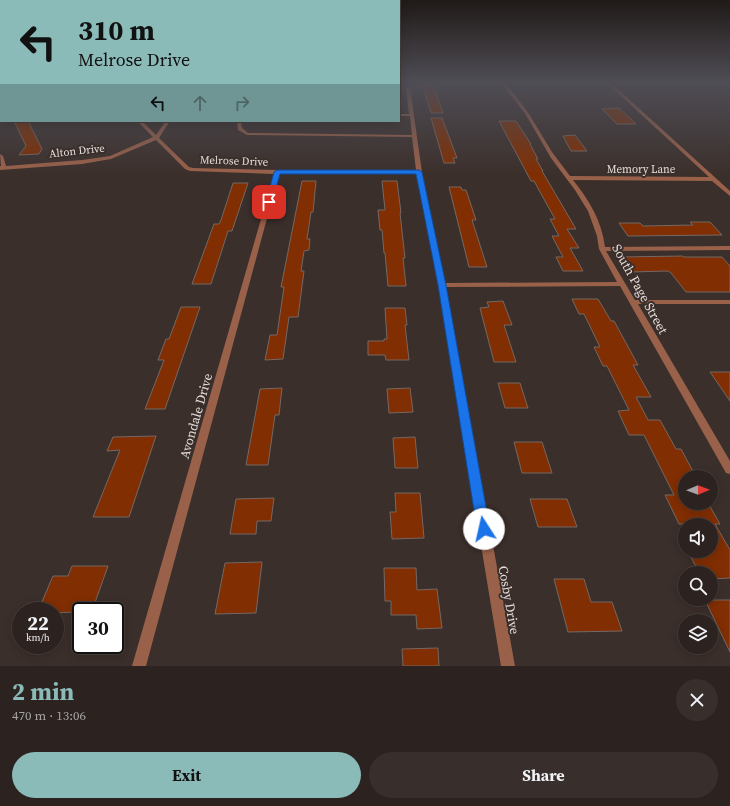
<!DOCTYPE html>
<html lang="en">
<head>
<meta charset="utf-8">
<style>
  :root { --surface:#2c2320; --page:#382f2d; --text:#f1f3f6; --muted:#a6a4a5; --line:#48403e; --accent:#8bbbb9 }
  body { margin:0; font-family:"Source Serif 4",serif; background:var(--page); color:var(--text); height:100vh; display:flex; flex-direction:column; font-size:15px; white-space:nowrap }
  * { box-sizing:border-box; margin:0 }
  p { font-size:13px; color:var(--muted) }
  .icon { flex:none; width:22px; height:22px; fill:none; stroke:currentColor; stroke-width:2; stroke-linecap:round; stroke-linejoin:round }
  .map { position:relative; height:666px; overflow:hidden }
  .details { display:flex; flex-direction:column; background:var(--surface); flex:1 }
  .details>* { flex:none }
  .top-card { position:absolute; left:0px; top:0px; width:400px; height:122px; box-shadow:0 2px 10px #0003,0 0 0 1px var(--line); background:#8bbbb9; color:#111; overflow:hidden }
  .needle { width:26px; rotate:89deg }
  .controls { position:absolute; left:678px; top:470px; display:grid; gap:8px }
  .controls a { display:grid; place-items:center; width:40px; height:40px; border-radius:50%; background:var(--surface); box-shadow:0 2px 10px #0003,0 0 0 1px var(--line); font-size:20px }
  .speed { position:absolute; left:12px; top:602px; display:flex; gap:8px; font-size:20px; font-weight:700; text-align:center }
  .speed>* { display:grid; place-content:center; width:52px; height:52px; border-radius:50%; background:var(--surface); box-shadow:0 2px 10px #0003,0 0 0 1px var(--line); line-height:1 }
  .speed small { font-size:10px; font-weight:400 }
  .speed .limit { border:2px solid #111; border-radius:6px; background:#fff; color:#111 }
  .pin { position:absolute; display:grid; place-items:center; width:34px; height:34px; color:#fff; margin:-17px; border-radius:8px; box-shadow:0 2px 6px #0006 }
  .me { position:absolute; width:44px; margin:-22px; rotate:350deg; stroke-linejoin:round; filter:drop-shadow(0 0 3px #0008) }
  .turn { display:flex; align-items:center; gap:14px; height:84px; padding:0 12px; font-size:18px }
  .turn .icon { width:52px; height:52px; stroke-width:2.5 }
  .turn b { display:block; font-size:28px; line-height:34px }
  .lanes { display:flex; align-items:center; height:38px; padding:0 12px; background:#0003; justify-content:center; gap:20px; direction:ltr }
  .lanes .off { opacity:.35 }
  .round { display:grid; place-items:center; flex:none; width:42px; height:42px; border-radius:21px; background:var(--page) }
  .summary { display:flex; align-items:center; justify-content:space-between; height:68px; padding:0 12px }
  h1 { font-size:24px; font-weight:700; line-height:30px; color:var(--accent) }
  .button { display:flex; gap:8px; margin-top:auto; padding:8px 12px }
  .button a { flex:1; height:46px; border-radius:24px; background:var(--accent); color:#111; font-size:16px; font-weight:700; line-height:46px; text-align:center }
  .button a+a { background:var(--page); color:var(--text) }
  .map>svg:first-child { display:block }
  .building { fill:#802e02; stroke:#756863 }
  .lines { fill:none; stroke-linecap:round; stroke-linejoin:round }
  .minor { fill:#9a614a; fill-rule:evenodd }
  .route { fill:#1a73e8; stroke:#114b97 }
  .labels { text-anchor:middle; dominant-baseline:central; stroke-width:4; stroke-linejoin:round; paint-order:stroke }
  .far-street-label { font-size:11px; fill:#e4ddda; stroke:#3b2f2b }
  .street-label { font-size:13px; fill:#e4ddda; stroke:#3b2f2b }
</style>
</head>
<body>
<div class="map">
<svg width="730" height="666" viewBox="0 0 730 666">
  <rect width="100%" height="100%" fill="#3b2f2b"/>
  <path class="building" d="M423 85H433L443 113H431Z
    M619 108 636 124H617L602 109Z
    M431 118H442L457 158H453L455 163H444Z
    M14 121H28L42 149 39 154 19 155 26 146Z
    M499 121H516L531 144H530L538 159H536L543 171H542L576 229H567L579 248H570L583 271H563L556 257H563L552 236H559L550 219H555L534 181H531Z
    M575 135 587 151H571L563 136Z
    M302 181H316L313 212H311L307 239H310L309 250 304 251 301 271H304L298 317H289L283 359 265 360 270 335H277L284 287H281Z
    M382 181H397L401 213H400L405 258H403L406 286H388L385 253H384L382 230H380L378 210H385Z
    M233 183H248L232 231H228L211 284H192L214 224H219L221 220Z
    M449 187H461L462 190H466L476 220H472L487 267H469Z
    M690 222H710L722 235 628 236 619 223H640L643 226 693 225Z
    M683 256 684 257H722L730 266V292H686L671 273 668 271 630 272 621 257Z
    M572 299H598L611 321H614L638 365H633L651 397H636L648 420H660L676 449H681L696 477H685V503H708L720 524H715L730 550V578L711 579V573H699L688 551H711V524H679L665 495H674L644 435H629L618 411 629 410 607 366H603L594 347H600L584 314H579Z
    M503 301 512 325H504L516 362H494L480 308 489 307 487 302Z
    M181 307H200L165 409H145L164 360H158L166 339H169Z
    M385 308H405L407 325H405L409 360H386L385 355H368V341H384V339H387Z
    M710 372H730V401Z
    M498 383H520L528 408H505Z
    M282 388 279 415H275L268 465H246L260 389Z
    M410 388 413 412 389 413 387 389Z
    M156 436 129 517H93L120 450 107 451 113 437Z
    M415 437 418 468H395L393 438Z
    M514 442H542L552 473H522Z
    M395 493H420L424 538 392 539 390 512H396Z
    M274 498 271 521H257L256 534H230L236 499Z
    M530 499H567L577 527H538Z
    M262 562 256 613 215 614 225 563Z
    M72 566H108L92 611 55 613V611H38L53 576H68Z
    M384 568H416L417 590 437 589 442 628 417 629 416 615H391V601H385Z
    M554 579H584L591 602H612L622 631 568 632Z
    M705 600H730V652Z
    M438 648 439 666H403L402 649Z"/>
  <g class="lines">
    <path class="minor" d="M501 82H505L529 114 552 152 570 176 709 177 606 82H610L730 191V196L712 181 573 180C589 200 602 221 605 247L730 246V250L606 251 635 300H730V304H638L730 461V474L726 473 620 286 446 287 515 666H501L438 285 417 174H279L146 666H132L274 174 190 171 185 169 156 140 111 159 82 164 0 170V166H1L0 154 3 156 6 166 82 160 110 156 153 137 137 121H142L156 135 166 121H170L159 138 189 167 193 168 277 170H416L412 137 247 135 238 130 237 121H241L242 128 248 133 412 135 410 116H399V114H409L406 88 408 87 410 88 422 172 445 283 617 282 599 249 597 236 588 211 575 190 551 158 526 115Z"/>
  </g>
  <linearGradient id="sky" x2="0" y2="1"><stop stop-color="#201a18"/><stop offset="0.47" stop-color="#4f4d55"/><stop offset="1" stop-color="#4f4d55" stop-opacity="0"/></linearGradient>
  <rect width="730" height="175" fill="url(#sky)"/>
  <path class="route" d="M419 170 422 172 446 285 490 529 488 533 484 535 479 533 477 529 438 285 416 174H280L272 202 269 204 266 202 274 172 277 170Z"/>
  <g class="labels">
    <g class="far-street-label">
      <text transform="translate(77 151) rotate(-6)">Alton Drive</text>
      <text transform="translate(234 161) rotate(2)">Melrose Drive</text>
      <text x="641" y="169">Memory Lane</text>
    </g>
    <g class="street-label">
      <text transform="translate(640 289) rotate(61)">South Page Street</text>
      <text transform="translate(196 416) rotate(-74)">Avondale Drive</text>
      <text transform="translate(509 600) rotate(80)">Cosby Drive</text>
    </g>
  </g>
</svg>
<div class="controls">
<a><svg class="needle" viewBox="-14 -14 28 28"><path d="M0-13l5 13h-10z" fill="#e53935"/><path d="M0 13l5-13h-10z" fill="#a6a4a5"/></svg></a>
<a><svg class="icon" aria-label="sound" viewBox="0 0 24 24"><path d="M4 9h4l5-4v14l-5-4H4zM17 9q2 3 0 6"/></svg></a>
<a><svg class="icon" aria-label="search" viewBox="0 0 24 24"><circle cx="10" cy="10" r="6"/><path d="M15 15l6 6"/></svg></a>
<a><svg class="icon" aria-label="layers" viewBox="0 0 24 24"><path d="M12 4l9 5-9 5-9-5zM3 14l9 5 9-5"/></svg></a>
</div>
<div class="speed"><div>22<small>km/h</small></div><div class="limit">30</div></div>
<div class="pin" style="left:269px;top:202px;background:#d93025"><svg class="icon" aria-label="arrive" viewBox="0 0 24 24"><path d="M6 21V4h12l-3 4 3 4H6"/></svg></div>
<svg class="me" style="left:484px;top:529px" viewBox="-20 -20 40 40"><circle r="19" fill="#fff"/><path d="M0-13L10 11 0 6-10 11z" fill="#1a73e8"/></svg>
<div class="top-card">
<div class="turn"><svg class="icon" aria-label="left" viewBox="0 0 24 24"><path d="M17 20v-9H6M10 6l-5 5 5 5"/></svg><div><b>310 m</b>Melrose Drive</div></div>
<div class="lanes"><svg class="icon" aria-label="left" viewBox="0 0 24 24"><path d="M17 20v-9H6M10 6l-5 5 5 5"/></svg><svg class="icon off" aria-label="ahead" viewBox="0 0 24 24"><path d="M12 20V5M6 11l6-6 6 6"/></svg><svg class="icon off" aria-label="right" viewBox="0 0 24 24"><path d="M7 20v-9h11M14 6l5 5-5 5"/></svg></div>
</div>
</div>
<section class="details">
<div class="summary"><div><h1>2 min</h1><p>470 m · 13:06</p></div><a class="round"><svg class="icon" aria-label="close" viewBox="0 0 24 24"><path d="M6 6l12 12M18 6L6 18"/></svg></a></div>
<div class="button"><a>Exit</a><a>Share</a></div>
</section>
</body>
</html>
